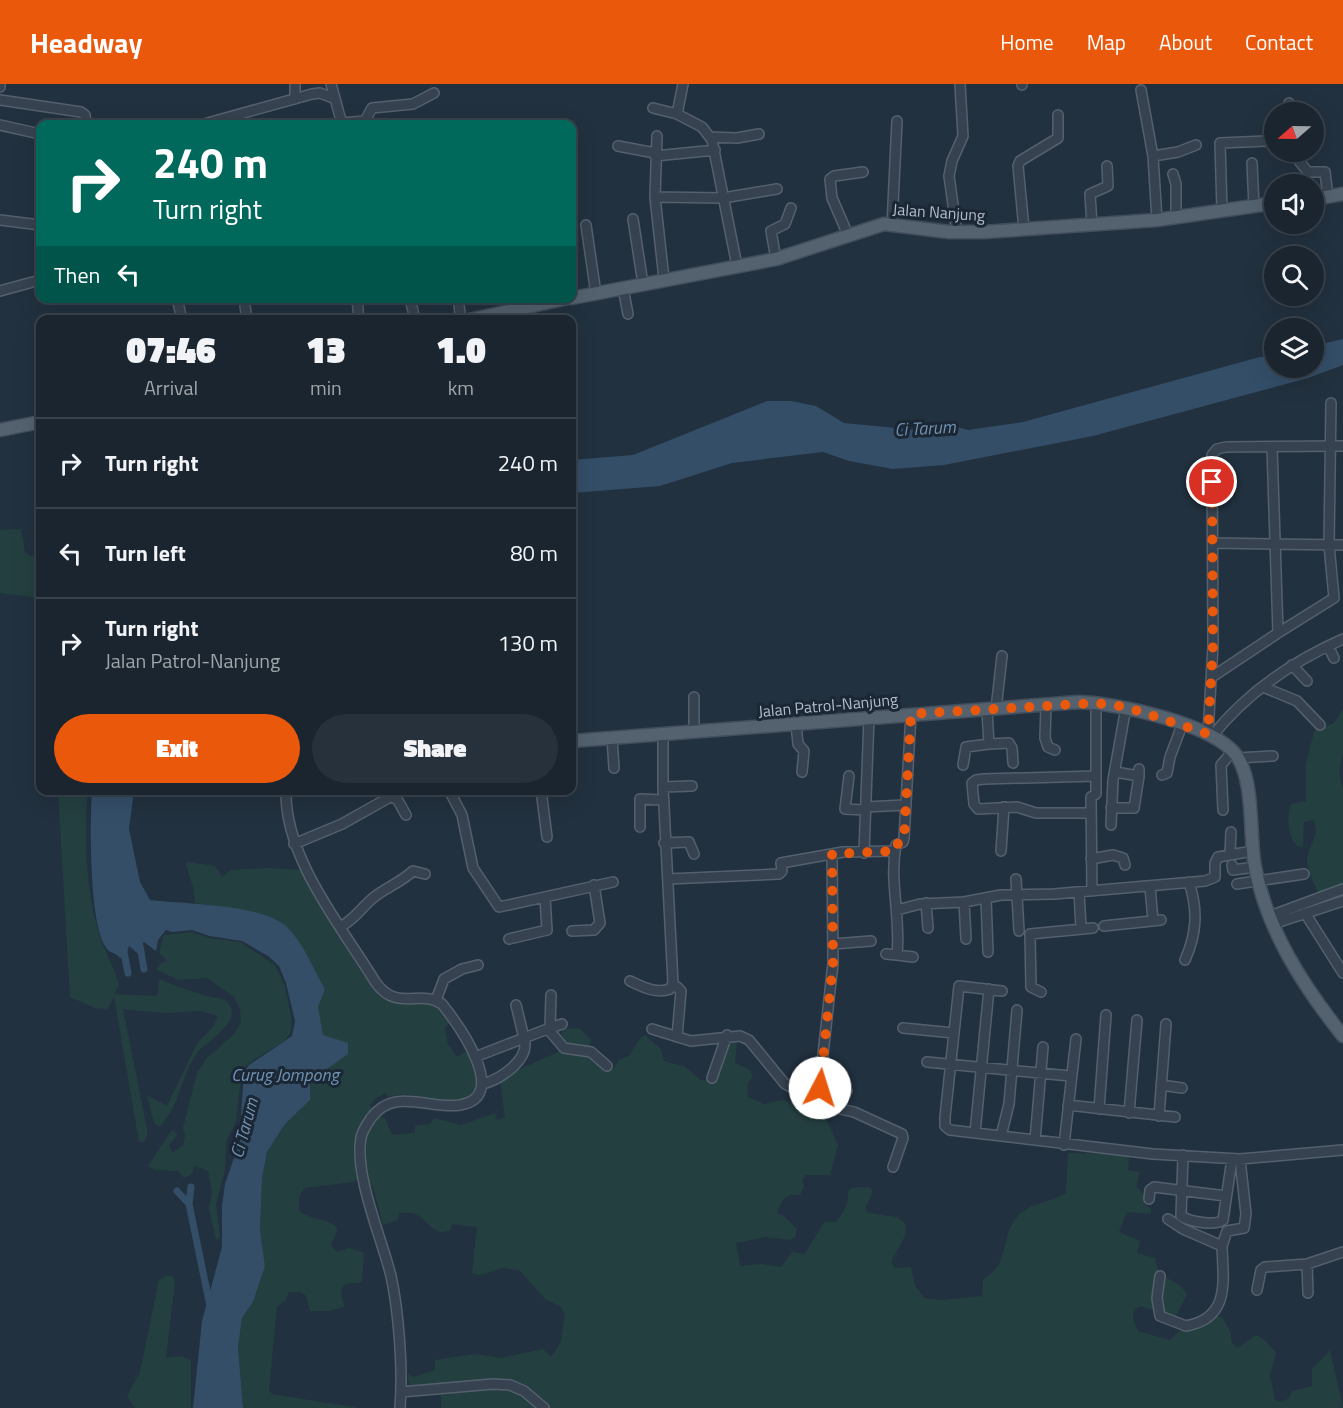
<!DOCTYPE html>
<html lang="en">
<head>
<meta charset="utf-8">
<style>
  :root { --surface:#1a252f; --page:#27313b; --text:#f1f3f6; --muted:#9fa5aa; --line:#38424b; --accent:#ea580c }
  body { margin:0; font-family:"Titillium Web",sans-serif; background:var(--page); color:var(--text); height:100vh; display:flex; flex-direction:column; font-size:22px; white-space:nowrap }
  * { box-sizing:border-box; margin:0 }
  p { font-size:20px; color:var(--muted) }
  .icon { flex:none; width:33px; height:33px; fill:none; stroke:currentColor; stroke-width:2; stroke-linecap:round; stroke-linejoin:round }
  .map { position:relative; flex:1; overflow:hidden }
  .side { position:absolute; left:36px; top:231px; width:540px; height:480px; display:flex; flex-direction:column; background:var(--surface); border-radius:12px; box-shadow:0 6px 24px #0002,0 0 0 2px var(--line) }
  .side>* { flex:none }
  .top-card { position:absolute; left:36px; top:36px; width:540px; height:183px; border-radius:12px; box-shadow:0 6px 24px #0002,0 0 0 2px var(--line); background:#00695c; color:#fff; overflow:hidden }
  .needle { width:39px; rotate:250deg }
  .controls { position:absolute; left:1264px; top:18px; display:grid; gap:12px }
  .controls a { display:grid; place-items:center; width:60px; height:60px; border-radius:50%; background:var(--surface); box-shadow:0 6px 24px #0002,0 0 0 2px var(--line); font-size:30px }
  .pin { position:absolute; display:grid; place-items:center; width:51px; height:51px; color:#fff; margin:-26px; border:3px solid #fff; border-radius:50%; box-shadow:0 2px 6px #0007 }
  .me { position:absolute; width:66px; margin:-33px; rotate:5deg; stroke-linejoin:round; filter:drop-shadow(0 0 4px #0008) }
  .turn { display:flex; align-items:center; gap:21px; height:126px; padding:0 18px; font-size:27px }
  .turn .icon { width:78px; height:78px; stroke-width:2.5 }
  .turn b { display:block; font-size:42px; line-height:51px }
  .then { display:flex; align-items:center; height:57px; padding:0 18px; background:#0003; gap:12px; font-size:22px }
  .eta { display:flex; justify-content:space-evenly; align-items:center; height:102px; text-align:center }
  .eta b { font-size:36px; font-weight:800; line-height:42px }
  .primary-button { display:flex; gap:12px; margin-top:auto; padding:12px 18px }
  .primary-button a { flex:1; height:69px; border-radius:36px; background:var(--accent); color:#fff; font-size:24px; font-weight:800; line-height:69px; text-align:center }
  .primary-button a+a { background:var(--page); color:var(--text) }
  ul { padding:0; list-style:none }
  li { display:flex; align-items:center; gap:18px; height:90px; padding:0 18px; border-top:2px solid var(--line) }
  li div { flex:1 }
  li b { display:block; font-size:22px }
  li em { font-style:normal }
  header { display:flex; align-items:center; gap:36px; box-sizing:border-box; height:84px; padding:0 30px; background:var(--accent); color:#fff }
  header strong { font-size:28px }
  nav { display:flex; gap:33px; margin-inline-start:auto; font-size:21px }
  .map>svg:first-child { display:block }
  .green { fill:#243f40 }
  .water { fill:#344e68 }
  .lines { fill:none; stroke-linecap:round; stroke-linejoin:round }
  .canal { stroke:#344e68; stroke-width:7 }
  .minor-casing { stroke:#54606d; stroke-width:12 }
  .major-casing { stroke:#424e5b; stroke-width:15 }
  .minor { stroke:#36424f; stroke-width:9 }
  .major { stroke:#54626f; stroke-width:12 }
  .route { stroke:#ea580c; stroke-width:10; stroke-dasharray:0 18 }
  .labels { text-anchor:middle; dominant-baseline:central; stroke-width:6; stroke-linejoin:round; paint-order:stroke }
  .street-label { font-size:16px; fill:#b2bdca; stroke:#1b2734 }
  .water-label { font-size:18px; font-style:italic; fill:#7091b0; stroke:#1b2734 }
</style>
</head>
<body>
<header>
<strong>Headway</strong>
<nav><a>Home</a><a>Map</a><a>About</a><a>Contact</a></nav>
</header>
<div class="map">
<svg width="1343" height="1324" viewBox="0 0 1343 1324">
  <rect width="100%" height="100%" fill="#22313f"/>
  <path class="green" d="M21 445 25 468 32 472 40 471V514L0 509V446Z
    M1343 625V669L1339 687 1343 707V802L1318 809C1314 799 1308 788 1307 777 1307 761 1322 752 1313 736L1304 738 1303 763 1297 762C1288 753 1286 732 1291 720L1306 717V680L1314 647 1334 639Z
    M58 707H88C83 754 86 808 100 853 106 869 114 884 119 900L114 910 155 912 158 910 159 895C176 902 192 908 211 913 217 914 224 914 228 919 244 938 205 958 197 969 181 991 179 1025 159 1043L154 1039 147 1011 167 1022 197 959 213 943 218 932 200 927 165 929 123 925 148 1050 144 1058H139L114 912 108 925 95 924 70 913Z
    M188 778 215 782 222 793 231 786 268 784 301 786 390 915 407 920H438L446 927 449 939 445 944 448 960 457 973 467 967 478 993 477 1002 470 1014C440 1023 417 1004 388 1013L385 1009 376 1014 370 1021 378 1032 385 1034 392 1051 415 1049V1042L430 1040 434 1034 461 1041 495 1029 497 1036 505 1033 500 998 517 982 520 985 558 968 563 944 580 945 591 956 588 970 608 987 615 984 618 976 629 972 640 954 645 951 661 965 664 977 685 983 701 996H716L728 961 734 956 737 957 735 979 750 986 753 992 747 1001 748 1013 764 1020 783 1016 804 1026 821 1024 838 1061 830 1091H806L802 1096 804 1103 800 1111C785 1108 781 1117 777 1129L783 1131 797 1145 795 1153 790 1156 766 1153 736 1159 740 1182 760 1180 781 1183 792 1168 805 1170 824 1138H836C844 1128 849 1121 848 1108L851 1104 869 1103 873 1108 865 1125 868 1129 897 1133 906 1140 905 1152 891 1178 895 1184 911 1183 915 1201 924 1214 942 1216 982 1212 983 1195C1013 1179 998 1147 1022 1128 1034 1119 1053 1117 1066 1109L1068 1069 1125 1070 1129 1073 1128 1086 1140 1088 1136 1102 1146 1113 1144 1120 1151 1125V1130L1127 1128 1119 1148 1140 1157 1137 1169 1155 1174C1158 1199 1176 1192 1187 1210L1175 1234 1141 1222 1134 1225 1133 1235 1138 1247 1170 1256 1178 1248 1217 1232 1222 1233 1231 1249V1257L1237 1264 1256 1251 1266 1257 1276 1269 1270 1292 1275 1316 1281 1318 1289 1314 1292 1307 1312 1302V1285L1330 1266 1343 1324H441V1304H409L408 1290 413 1293 435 1286V1276L475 1270 501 1274 543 1265 551 1273 561 1257 565 1230 561 1223 545 1215 519 1186 503 1184 480 1191 472 1189 477 1143 452 1140 450 1147 440 1148C423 1141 424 1126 399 1129L398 1136 383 1141 373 1103 358 1095 353 1098 304 1104 299 1114V1127C309 1135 324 1134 336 1142L337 1147 331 1161 337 1168 349 1164 364 1169 362 1198 345 1200 341 1206 344 1223 328 1227H310L306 1212 301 1208H289L285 1217 277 1222 269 1306 272 1310 359 1324H243L238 1263 242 1234 253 1218 265 1182 260 1146 262 1094 267 1068 285 1040 310 1016V997L341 975 323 951 319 941 318 923 322 910 315 888 288 844 261 831 195 819 193 803 186 780Z
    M192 848 208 854 240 858 275 881 285 902 292 938 290 950 284 957 252 977 242 986 236 1037 226 1058 225 1086 216 1120 220 1153 216 1156 209 1124 212 1108 208 1087 195 1082 191 1091 184 1094 178 1087 155 1086 148 1082 171 1047 174 1046 177 1051 169 1061 172 1069 183 1061 185 1051 183 1044 197 989 206 975 234 950 241 938 240 925 234 913 207 894 178 896 156 885 161 879 167 877 159 869 164 851Z
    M166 1192H172L175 1197 166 1274 180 1272 191 1276V1324H135L127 1312 140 1288 159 1196Z"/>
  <path class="water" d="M1343 255V281L1308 294 1093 352 944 381 893 385 849 377 823 368 732 379 660 402 572 409V376L633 371 767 317H791L816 322 844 339 917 346 946 340 968 346 1023 338 1260 273 1275 271V284H1314V262Z
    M92 707H134L129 745 140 798 150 816C183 820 267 820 289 845 305 862 313 885 325 905L318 923 323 951 348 959V970L310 997V1016L285 1040 267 1068 262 1094 260 1146 265 1182 253 1218 242 1234 238 1263 243 1324H193L202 1237 222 1163V1122L225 1100 244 1045 241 1032 244 988 249 981 292 952 295 937 286 899 279 882 268 872 242 857 209 852 192 846 172 848 166 846 158 856 156 867 144 858 141 861 143 868 137 869 129 862 126 872 120 874C117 870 113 869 109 867 88 850 90 733 92 707Z"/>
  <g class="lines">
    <path class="canal" d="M140 862 144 885
      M123 863 128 889
      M191 1103 189 1120 210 1222
      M177 1107 189 1120"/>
    <g class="minor-casing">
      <path id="minor" d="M295 0V15
        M331 0 342 40
        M683 0 677 30 702 43 712 56 737 182
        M1022 1V0
        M0 3V0
        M1141 6 1153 72 1157 136
        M0 16 81 28 85 31 86 40
        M1289 19 1291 28
        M653 24 677 30
        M341 39 365 37 372 24 413 20 434 9
        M204 40 312 10 320 9 333 14
        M0 41 40 50
        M657 52 655 113 664 195
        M710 53 737 54 759 50
        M618 62 655 69
        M1297 68 1299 77 1308 88H1325L1328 113
        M655 72 715 66
        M1153 72 1178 68 1196 61
        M1252 79 1254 122
        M1173 90 1176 100V133
        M572 103V126
        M655 113 723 114 777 105
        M1222 127 1220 59 1267 57
        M633 135 643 200
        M0 136 40 141
        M586 141 596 210
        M892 141 897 37
        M1092 141 1090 110 1108 102 1107 82
        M1024 145 1018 82 1020 77 1058 54V31
        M957 149 949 92 952 77 963 52 960 0
        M848 151 832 114 830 95 834 92 863 88
        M776 175 771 147 785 140 791 124
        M623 204 628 230
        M0 207 40 196
        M177 214 182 236
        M244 214 247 236
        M357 214 359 236
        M410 214 415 236
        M458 214 461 236
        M1213 459 1343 461
        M1278 549 1334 514 1329 461 1331 319
        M1328 562 1334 574
        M1292 581 1307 597
        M1212 593 1278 549 1272 363
        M1263 603 1297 617 1320 641
        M694 613V647
        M1046 621 1045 654 1048 663 1055 666
        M996 625 1002 572
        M987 627 989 660 1009 659 1012 664 1013 679
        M796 640 798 660 804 667 802 688
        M663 650V703L692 702
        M1208 650 1213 561 1212 371 1217 365 1226 363 1343 362
        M1212 652C1247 609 1293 577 1343 555
        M612 653 614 684
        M1238 674 1273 672
        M963 681 966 663 989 660
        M1115 688 1139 692V685
        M1162 691 1167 689 1170 673 1182 641
        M849 692 845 725 865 726
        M286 706C284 774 342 843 376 899 397 928 421 905 442 920 458 940 511 1013 460 1021 429 1026 395 1002 371 1034 367 1040 362 1047 361 1054 354 1091 382 1155 391 1192 399 1229 403 1287 400 1324
        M449 706 462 731 473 784 499 823 613 798
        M541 706 547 753
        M865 723 905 721
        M1111 724H1134L1139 692
        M1223 726 1221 681 1233 667
        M1091 729H1036L1017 723 978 725 974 720 972 699 976 696 984 695 1096 692
        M1111 741 1113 696 1126 623
        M640 743V715L664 716
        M664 759 689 758 694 770
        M294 760 342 740 390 713 397 715 406 731
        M1001 767 1004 723
        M864 769 869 633
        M1230 769 1231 748
        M1091 775 1113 771 1123 774 1125 781
        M1232 781 1233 786 1255 783
        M668 795 779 790 782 787 781 779 843 768 895 767
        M1016 795 1019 847
        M1237 800 1304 790
        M1150 803 1153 836
        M1092 807 1091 713 1096 710V619
        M1079 808 1081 844
        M986 814 988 868
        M964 818 966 855
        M926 819 928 844
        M897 826 920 820 964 818 1001 811 1054 810 1205 797 1215 793V779L1218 773 1253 767
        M1305 829 1343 889
        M1270 832 1343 805
        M1273 840 1343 817
        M1104 842 1161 836
        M340 843C354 836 361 824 373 814 385 804 400 799 413 787L425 790
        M572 847 594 846 600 839 594 801
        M509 855 547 846 545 814
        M833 860 871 857
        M886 870 897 871C901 833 889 798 896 761L903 758 904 754 911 630
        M897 871 913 873
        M1185 876C1197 849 1198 826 1189 798
        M630 897C643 903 656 910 670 905L673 899 663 703
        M672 902 677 903 681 907 677 953
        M1002 907 959 902 945 1033V1042L950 1046 1153 1070 1240 1075 1343 1066
        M1041 908 1031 903 1030 850 1093 844
        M436 916 444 895 462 885 478 881
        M550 944 562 940
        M903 944 954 949
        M548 945 564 964 591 968 607 982
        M652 945 691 957 740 952 749 956 785 1000 827 1022 854 1028 902 1050 903 1054 893 1083
        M475 973 524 954 516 921
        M927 978 1070 992
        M712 994 727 951
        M483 1000C500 995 531 976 524 954L550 944 551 911
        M1161 1001 1182 1004
        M820 1004 847 1007
        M818 1016 833 879 832 770
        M1068 1021 1175 1033
        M1099 1025 1106 931
        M1129 1029 1137 936
        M1159 1032 1166 940
        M975 1049 989 905
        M1001 1052 1009 1020 1017 926
        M1035 1056 1043 963
        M1064 1061 1076 955
        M1183 1071 1181 1132C1190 1138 1215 1142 1223 1136L1232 1075
        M1149 1115 1150 1106 1154 1103 1226 1112
        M1168 1135 1183 1145 1222 1162 1227 1147 1244 1144 1246 1130 1240 1075
        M1307 1180 1308 1209
        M1160 1192 1157 1214 1160 1232 1186 1242C1231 1234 1223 1196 1222 1162
        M1257 1206 1261 1186 1265 1183 1307 1180 1343 1168
        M401 1308 493 1300 510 1301 524 1307 544 1324"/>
    </g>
    <g class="major-casing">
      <path id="major" d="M1314 115 1343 110
        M572 214 776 175 884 140 949 148H984L1157 136 1275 119
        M469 236 568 214
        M0 346 40 338
        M572 657 1079 618C1117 619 1213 640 1236 671 1255 696 1249 753 1255 783 1267 846 1303 902 1343 952"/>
    </g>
    <use href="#minor" class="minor"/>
    <use href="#major" class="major"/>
  </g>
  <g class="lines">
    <path class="route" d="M820 1004 833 879 832 770 895 767 896 761 904 756 911 630 1096 619 1126 623 1208 650 1213 561 1212 398"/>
  </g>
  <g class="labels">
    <g class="street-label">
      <text transform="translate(939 128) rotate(4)">Jalan Nanjung</text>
      <text transform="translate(828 621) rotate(-5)">Jalan Patrol-Nanjung</text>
    </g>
    <g class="water-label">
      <text transform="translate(925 344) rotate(-3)">Ci Tarum</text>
      <text x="285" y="990">Curug Jompong</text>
      <text transform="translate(244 1044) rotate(-75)">Ci Tarum</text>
    </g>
  </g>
</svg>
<div class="controls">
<a><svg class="needle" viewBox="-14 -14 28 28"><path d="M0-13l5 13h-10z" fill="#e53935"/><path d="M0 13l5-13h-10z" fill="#9fa5aa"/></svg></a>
<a><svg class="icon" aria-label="sound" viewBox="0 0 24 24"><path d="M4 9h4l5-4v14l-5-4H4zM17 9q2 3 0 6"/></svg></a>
<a><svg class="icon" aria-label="search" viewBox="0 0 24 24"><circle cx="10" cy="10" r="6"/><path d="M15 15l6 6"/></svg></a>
<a><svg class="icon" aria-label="layers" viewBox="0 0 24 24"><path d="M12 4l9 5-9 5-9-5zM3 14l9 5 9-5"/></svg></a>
</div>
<div class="pin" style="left:1212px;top:398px;background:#d93025"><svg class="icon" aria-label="arrive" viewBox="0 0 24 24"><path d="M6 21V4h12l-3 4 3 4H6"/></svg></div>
<svg class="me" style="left:820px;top:1004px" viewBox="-20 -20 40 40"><circle r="19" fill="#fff"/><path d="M0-13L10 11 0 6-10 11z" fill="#ea580c"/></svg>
<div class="top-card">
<div class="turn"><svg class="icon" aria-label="right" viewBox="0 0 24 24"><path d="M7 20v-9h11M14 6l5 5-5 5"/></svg><div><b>240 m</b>Turn right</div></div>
<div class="then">Then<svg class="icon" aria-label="left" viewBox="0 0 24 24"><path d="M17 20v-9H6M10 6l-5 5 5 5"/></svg></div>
</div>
<section class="side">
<div class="eta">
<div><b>07:46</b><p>Arrival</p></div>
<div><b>13</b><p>min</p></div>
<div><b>1.0</b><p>km</p></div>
</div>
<ul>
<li><svg class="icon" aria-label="right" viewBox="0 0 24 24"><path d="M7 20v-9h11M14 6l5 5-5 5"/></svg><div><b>Turn right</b></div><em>240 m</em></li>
<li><svg class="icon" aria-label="left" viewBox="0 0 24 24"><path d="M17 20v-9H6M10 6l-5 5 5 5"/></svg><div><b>Turn left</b></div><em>80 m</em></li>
<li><svg class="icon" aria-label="right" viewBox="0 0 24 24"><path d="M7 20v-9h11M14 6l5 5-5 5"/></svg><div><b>Turn right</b><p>Jalan Patrol-Nanjung</p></div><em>130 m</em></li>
</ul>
<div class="primary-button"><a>Exit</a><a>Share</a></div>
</section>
</div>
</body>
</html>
